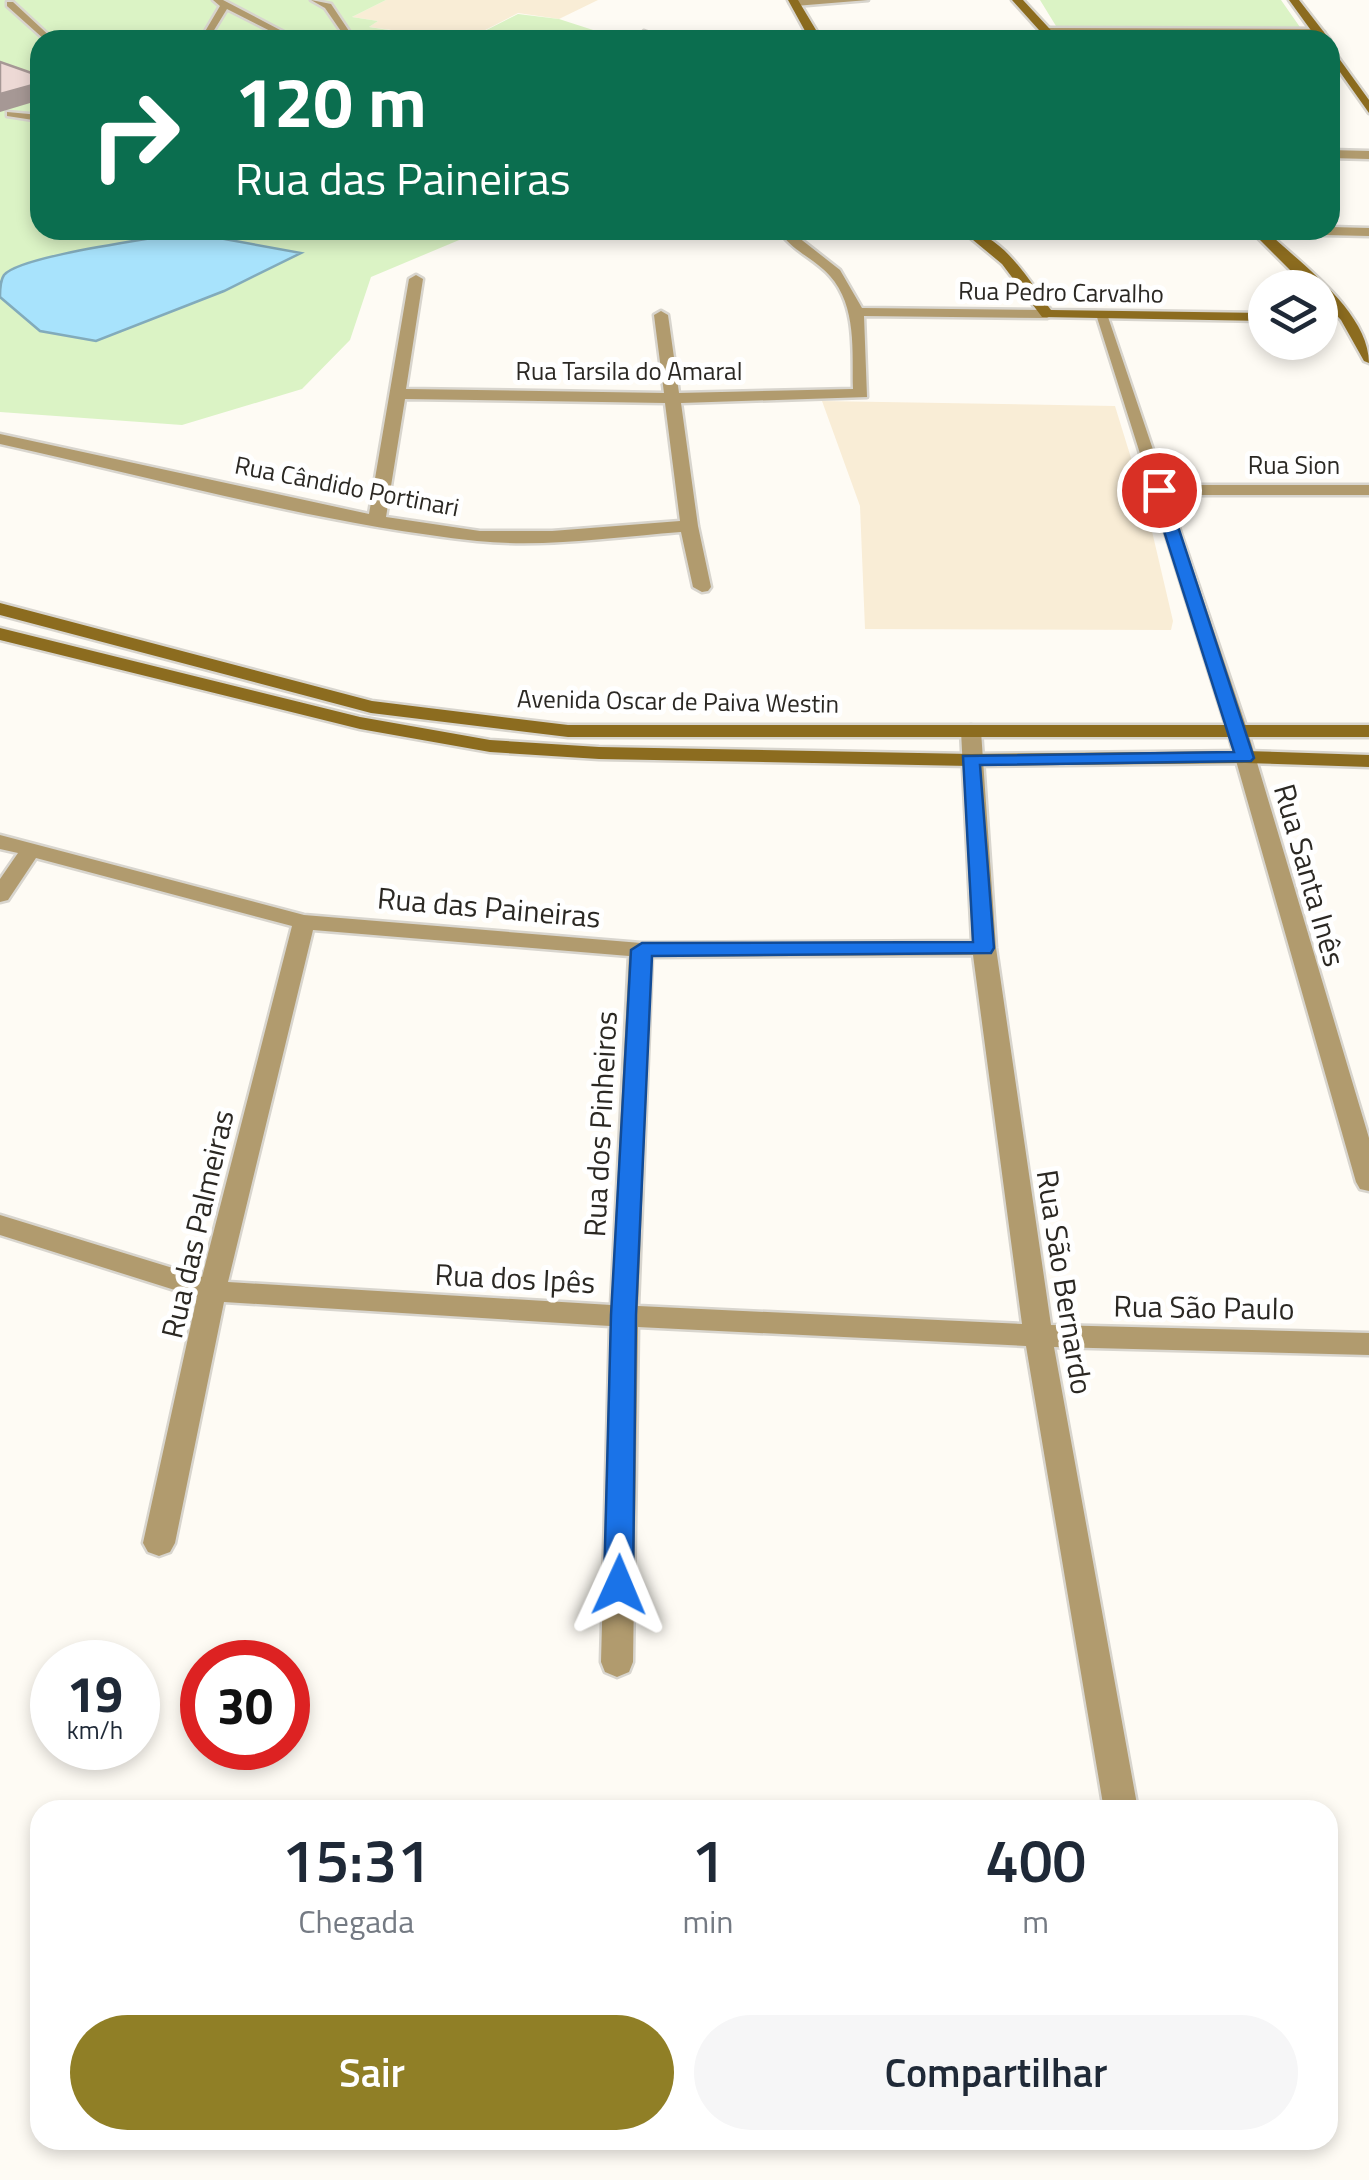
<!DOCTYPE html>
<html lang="pt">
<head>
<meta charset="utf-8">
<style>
  :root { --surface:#fff; --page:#f6f6f7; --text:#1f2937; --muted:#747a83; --accent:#907f26 }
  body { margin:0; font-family:"Titillium Web",sans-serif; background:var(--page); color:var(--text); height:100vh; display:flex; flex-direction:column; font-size:38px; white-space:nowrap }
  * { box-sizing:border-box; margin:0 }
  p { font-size:32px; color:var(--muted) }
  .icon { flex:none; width:55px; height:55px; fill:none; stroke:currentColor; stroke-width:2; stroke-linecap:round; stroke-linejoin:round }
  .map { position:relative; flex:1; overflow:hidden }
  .sheet { position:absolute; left:30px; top:1800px; width:1308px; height:350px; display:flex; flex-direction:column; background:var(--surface); border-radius:30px; box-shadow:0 5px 15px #0003 }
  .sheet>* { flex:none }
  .guide { position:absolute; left:30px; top:30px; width:1310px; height:210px; border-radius:30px; box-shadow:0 5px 15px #0003; background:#0b6e4f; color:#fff; overflow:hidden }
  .controls { position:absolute; left:1248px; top:270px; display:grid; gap:20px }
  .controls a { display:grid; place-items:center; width:90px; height:90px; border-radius:50%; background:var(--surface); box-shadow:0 5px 15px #0003; font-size:50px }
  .speed { position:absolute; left:30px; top:1640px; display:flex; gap:20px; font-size:50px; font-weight:700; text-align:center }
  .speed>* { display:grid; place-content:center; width:130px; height:130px; border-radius:50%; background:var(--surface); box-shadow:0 5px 15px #0003; line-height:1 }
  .speed small { font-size:25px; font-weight:400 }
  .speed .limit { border:15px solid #d22; background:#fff; color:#111 }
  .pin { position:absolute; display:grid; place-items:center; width:85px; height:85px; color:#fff; margin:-42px; border:5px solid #fff; border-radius:50%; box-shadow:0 2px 10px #0007 }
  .me { position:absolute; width:110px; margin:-55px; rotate:1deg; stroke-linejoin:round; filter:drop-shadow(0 0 8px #0008) }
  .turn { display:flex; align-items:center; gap:35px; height:210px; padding:0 40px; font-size:45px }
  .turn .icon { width:130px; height:130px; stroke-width:2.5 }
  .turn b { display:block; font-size:70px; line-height:85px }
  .eta { display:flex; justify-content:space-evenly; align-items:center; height:170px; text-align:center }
  .eta b { font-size:60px; font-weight:600; line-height:70px }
  .primary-button { display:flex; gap:20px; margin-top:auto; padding:20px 40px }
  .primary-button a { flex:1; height:115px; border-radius:60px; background:var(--accent); color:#fff; font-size:40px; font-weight:600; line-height:115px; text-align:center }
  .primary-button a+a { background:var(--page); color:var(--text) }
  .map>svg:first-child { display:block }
  .built { fill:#f9edd6 }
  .green { fill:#dbf3c5 }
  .water { fill:#a8e3fc; stroke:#82abbb; stroke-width:2.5 }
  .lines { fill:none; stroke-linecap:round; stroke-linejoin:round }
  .lane-casing { stroke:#d8d5ce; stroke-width:5 }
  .street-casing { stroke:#d8d5ce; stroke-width:5 }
  .secondary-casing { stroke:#d8d5ce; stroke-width:5 }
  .lane { fill:#b19b6e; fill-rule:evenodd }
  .street { fill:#b19b6e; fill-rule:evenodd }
  .secondary { fill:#8c6c1f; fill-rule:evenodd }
  .shaded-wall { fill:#a69895 }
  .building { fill:#edd9d5; stroke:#a69895; stroke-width:2.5 }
  .route { fill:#1a73e8; stroke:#114b97; stroke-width:2.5 }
  .labels { text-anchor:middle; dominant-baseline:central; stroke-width:10; stroke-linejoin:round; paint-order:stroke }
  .far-street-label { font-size:25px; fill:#2b2823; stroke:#fff }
  .street-label { font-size:30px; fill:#2b2823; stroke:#fff }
</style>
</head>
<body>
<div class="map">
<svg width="1369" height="2180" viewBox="0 0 1369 2180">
  <rect width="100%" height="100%" fill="#fefbf4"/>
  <path class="built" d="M386 0H598L559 19 518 13 466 40 369 27 378 21 352 17Z
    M822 401 1115 406 1147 510 1173 621 1171 630 865 629 860 506Z"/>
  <path class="green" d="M0 0H386L352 17 378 21 369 27 456 40H40V230H483L371 277 350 340 302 389 182 425 0 412Z
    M1040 0H1281L1302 30 1067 29 1056 26Z
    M518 14 559 19 624 40H467Z"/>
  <path class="water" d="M164 236H208L301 253 224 291 96 341 40 331 0 297C0 289 0 281 4 275 19 257 136 241 164 236Z"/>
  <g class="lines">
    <g class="lane-casing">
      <path id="lane" d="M213 0H223L299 40H288L227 9 208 40H200L220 6Z
        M311 0 331 4 355 40H347L325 8Z
        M7 2H13L54 40H45L7 6Z
        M7 112 40 115V121L7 116Z"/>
    </g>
    <g class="street-casing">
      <path id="street" d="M868 0 795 6 790 3 794 0Z
        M1043 28 1319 29 1324 32 1319 35 1039 33Z
        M644 31 663 38 665 40 640 36Z
        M1330 150 1369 151V159L1330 158Z
        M1330 227 1369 228V236L1281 234 1274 230Z
        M785 230H799L798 237 840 270 862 308 1047 310 1054 314 1047 318 864 316 867 397 681 403 698 526 711 587 708 591 702 592 693 587 681 532C614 537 544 548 477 541 320 524 154 478 0 444V434L369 514 409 279 416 275 423 279 406 389 664 393 654 315 661 311 668 315 679 393 853 389C852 352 857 306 830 276 816 260 795 252 782 235ZM405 399 665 403 680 521 552 531H480L386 517Z
        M1095 311 1107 314 1165 485H1369V495H1168L1247 729 1369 1138V1191L1360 1189 1356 1182 1227 729Z
        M971 725 981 731 996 948 1051 1325 1369 1333V1355L1054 1347 1138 1810H1104L1026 1346 638 1327 633 1662 629 1672 617 1677 605 1672 601 1662 610 1326 224 1302 175 1543 170 1552 159 1556 148 1552 143 1543 197 1297 0 1235V1215L202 1277 292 926 36 858 8 900 0 902V879L18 853 0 849V835L304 915 641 943 972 941 961 731ZM313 930 629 956 611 1305 228 1282ZM973 955 1022 1324 638 1306 652 957Z"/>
    </g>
    <g class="secondary-casing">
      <path id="secondary" d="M788 0H798L822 40H810Z
        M1012 0H1023L1060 40H1048Z
        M1289 0H1299L1330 40H1318Z
        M1330 46 1369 100V113L1330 58Z
        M961 230C1001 230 1029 281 1051 310L1265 313V321L1042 317 1002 264Z
        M1250 230H1265C1300 263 1369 312 1369 363L1364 361 1341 320 1320 298V288H1308Z
        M0 603 372 701 568 725H1369V737H568L371 713 0 615Z
        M0 628 360 717 490 740 599 747 970 754 1245 751 1369 755V767L1245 763 970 766 599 759 490 752 360 729 0 640Z"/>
    </g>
    <use href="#lane" class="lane"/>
    <use href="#street" class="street"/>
    <use href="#secondary" class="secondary"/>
  </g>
  <path class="shaded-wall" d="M40 83V100L0 112V94Z"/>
  <path class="building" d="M0 62 40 76V83L0 94Z"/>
  <path class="route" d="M1159 485 1166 490 1254 758 1251 761 980 765 994 948 991 953 652 956 636 1315 633 1585 629 1594 619 1598 609 1594 604 1585 611 1315 631 950 642 943 973 942 963 756 1234 752 1151 490Z"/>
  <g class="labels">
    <g class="far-street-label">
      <text transform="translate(1061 292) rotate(1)">Rua Pedro Carvalho</text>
      <text x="629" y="371">Rua Tarsila do Amaral</text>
      <text x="1294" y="465">Rua Sion</text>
      <text transform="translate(347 486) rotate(11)">Rua Cândido Portinari</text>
      <text transform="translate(678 701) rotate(1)">Avenida Oscar de Paiva Westin</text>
    </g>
    <g class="street-label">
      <text transform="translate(1310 875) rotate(74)">Rua Santa Inês</text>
      <text transform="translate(489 907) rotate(5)">Rua das Paineiras</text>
      <text transform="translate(600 1124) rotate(-87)">Rua dos Pinheiros</text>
      <text transform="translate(197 1224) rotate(-77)">Rua das Palmeiras</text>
      <text transform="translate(515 1278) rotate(3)">Rua dos Ipês</text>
      <text transform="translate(1065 1282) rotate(81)">Rua São Bernardo</text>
      <text transform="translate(1204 1307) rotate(1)">Rua São Paulo</text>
    </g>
  </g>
</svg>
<div class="controls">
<a><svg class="icon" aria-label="layers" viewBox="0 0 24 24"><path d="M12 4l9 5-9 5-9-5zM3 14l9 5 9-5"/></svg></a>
</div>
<div class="speed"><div>19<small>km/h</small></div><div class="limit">30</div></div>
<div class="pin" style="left:1159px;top:490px;background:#d93025"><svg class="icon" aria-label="arrive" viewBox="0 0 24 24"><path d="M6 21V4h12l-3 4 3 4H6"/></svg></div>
<svg class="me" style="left:619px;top:1585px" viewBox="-20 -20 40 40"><path d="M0-17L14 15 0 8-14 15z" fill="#1a73e8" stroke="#fff" stroke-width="4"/></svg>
<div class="guide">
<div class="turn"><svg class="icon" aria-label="right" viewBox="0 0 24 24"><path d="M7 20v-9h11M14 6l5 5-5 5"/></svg><div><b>120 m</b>Rua das Paineiras</div></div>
</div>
<section class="sheet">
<div class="eta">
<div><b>15:31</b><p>Chegada</p></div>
<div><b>1</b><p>min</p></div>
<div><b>400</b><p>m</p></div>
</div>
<div class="primary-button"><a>Sair</a><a>Compartilhar</a></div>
</section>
</div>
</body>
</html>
